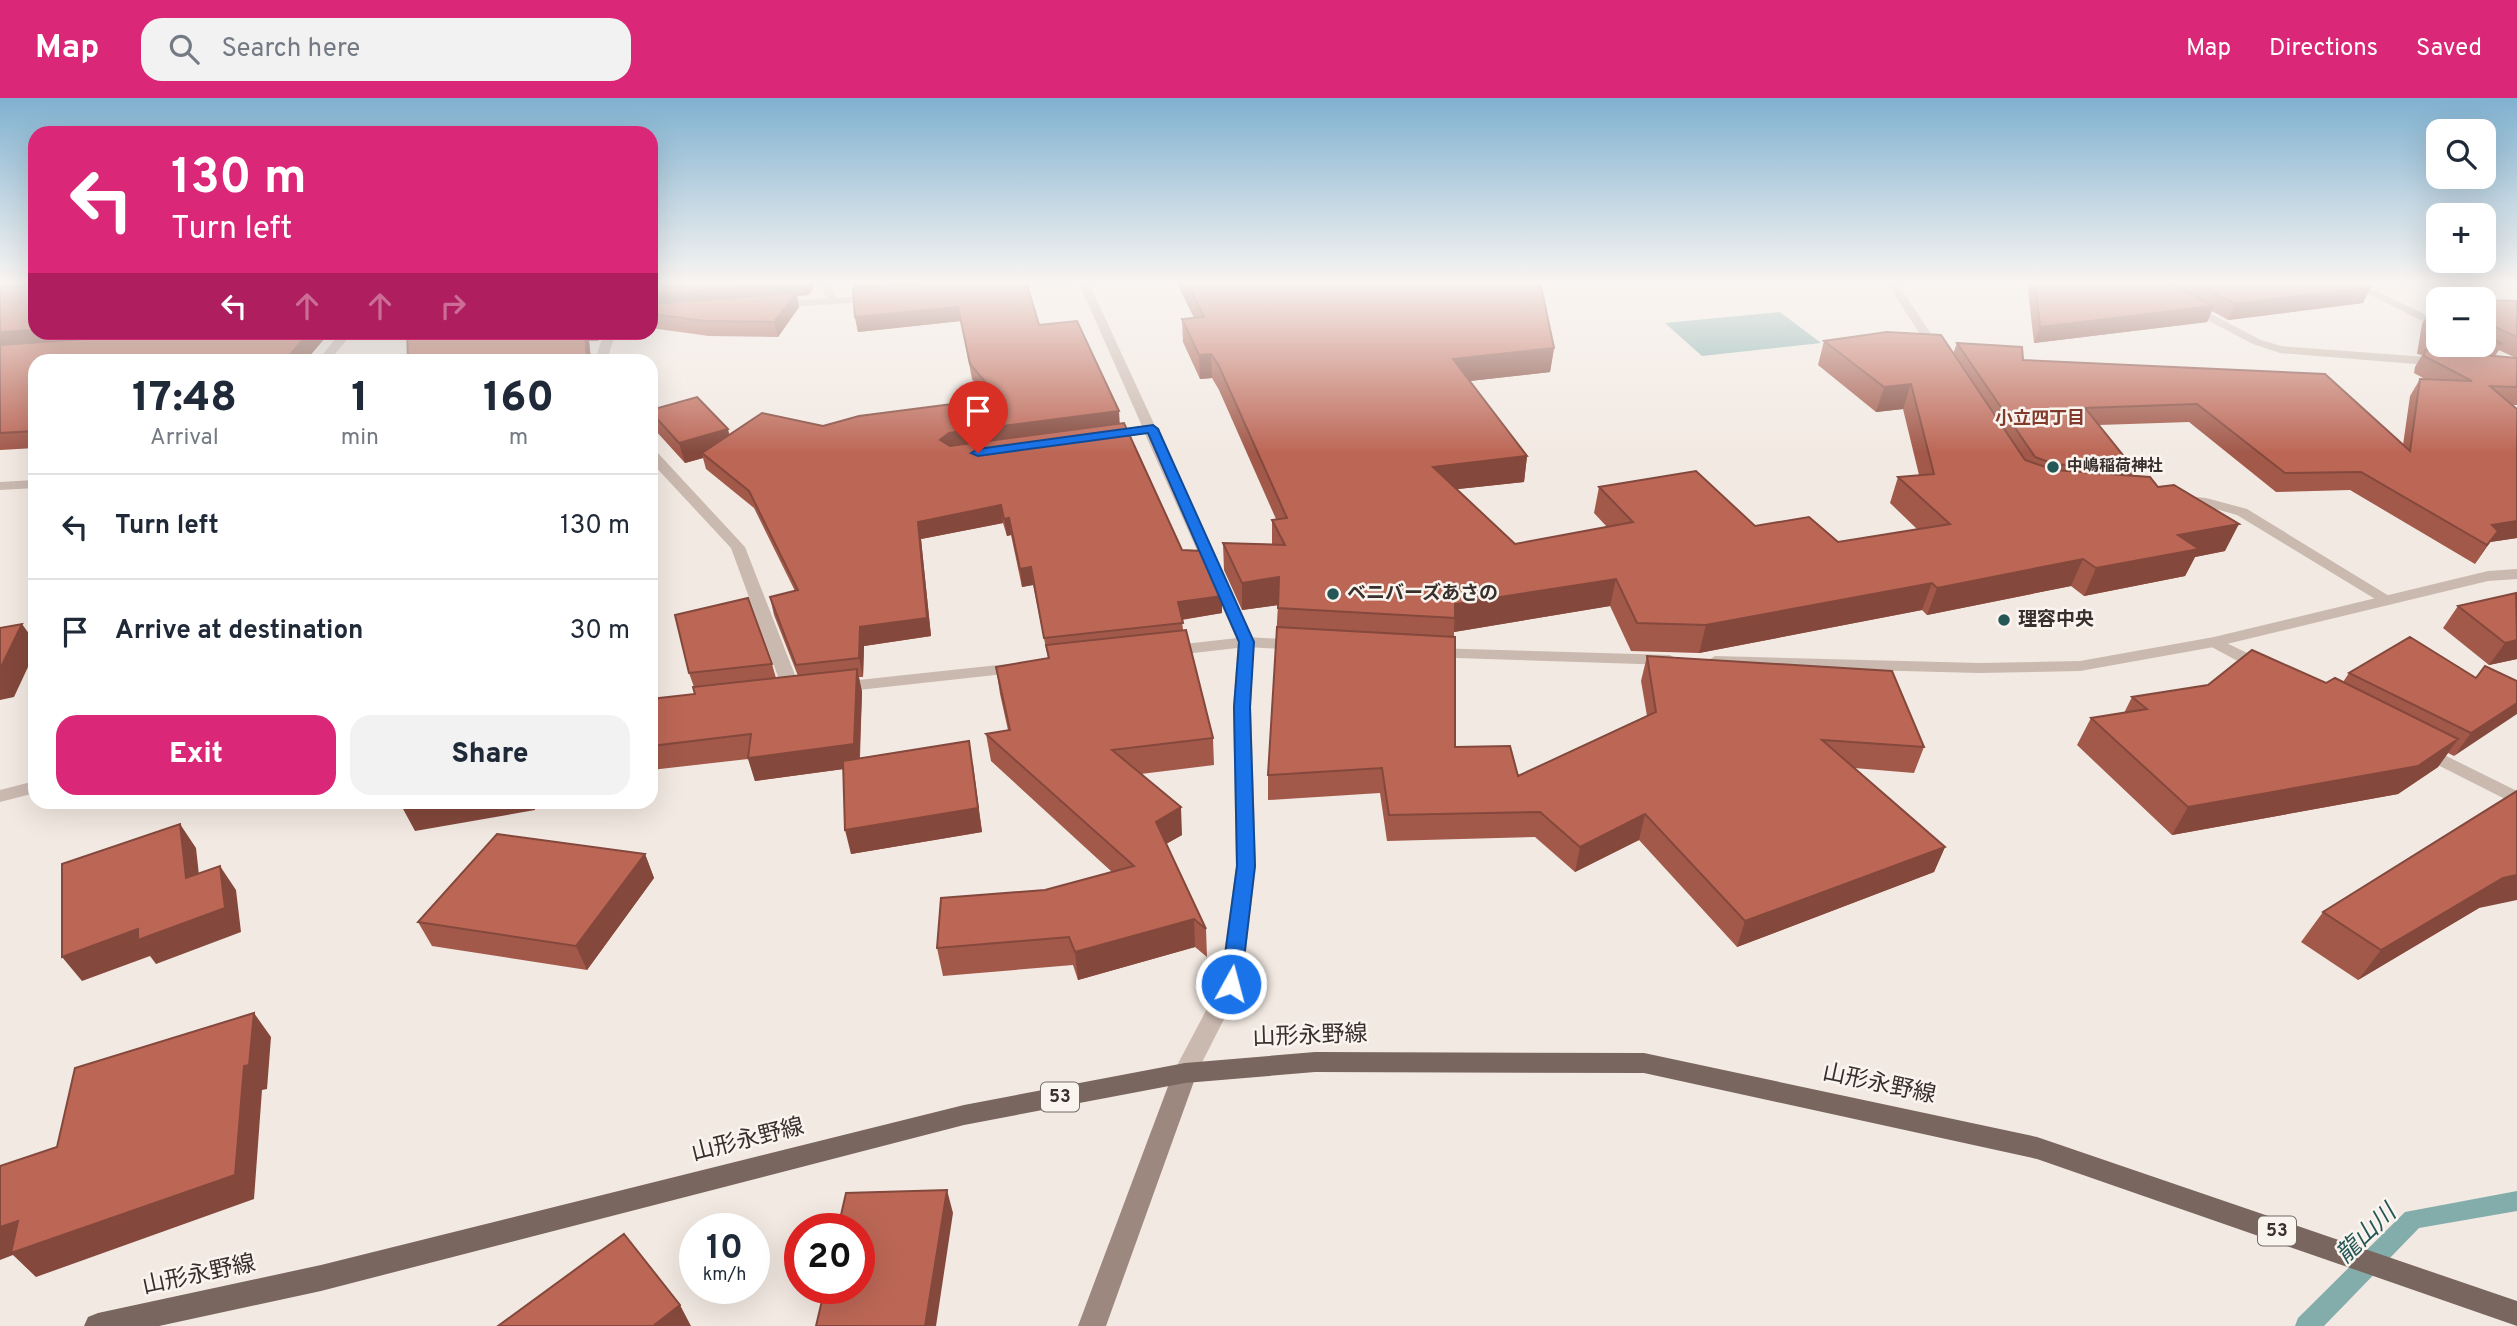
<!DOCTYPE html>
<html lang="en">
<head>
<meta charset="utf-8">
<style>
  :root { --surface:#fff; --page:#f2f2f3; --text:#1f2937; --muted:#747a83; --line:#e0e1e3; --accent:#db2777 }
  body { margin:0; font-family:Overpass,"Noto Sans JP",sans-serif; background:var(--page); color:var(--text); height:100vh; display:flex; flex-direction:column; font-size:26px; white-space:nowrap }
  * { box-sizing:border-box; margin:0 }
  p { font-size:23px; color:var(--muted) }
  .icon { flex:none; width:38px; height:38px; fill:none; stroke:currentColor; stroke-width:2; stroke-linecap:round; stroke-linejoin:round }
  .map { position:relative; flex:1; overflow:hidden }
  .sheet { position:absolute; left:28px; top:256px; width:630px; height:455px; display:flex; flex-direction:column; background:var(--surface); border-radius:21px; box-shadow:0 7px 28px #0002 }
  .sheet>* { flex:none }
  .banner { position:absolute; left:28px; top:28px; width:630px; height:214px; border-radius:21px; box-shadow:0 7px 28px #0002; background:#db2777; color:#fff; overflow:hidden }
  .buttons { position:absolute; left:2426px; top:21px; display:grid; gap:14px }
  .buttons a { display:grid; place-items:center; width:70px; height:70px; border-radius:14px; background:var(--surface); box-shadow:0 7px 28px #0002; font-size:35px }
  .speed { position:absolute; left:679px; top:1115px; display:flex; gap:14px; font-size:35px; font-weight:700; text-align:center }
  .speed>* { display:grid; place-content:center; width:91px; height:91px; border-radius:50%; background:var(--surface); box-shadow:0 7px 28px #0002; line-height:1 }
  .speed small { font-size:18px; font-weight:400 }
  .speed .limit { border:10px solid #d22; background:#fff; color:#111 }
  .pin { position:absolute; display:grid; place-items:center; width:60px; height:60px; color:#fff; margin:-72px -30px; border-radius:50% 50% 50% 0; rotate:-45deg; box-shadow:0 0 7px #0007 }
  .pin .icon { rotate:45deg }
  .me { position:absolute; width:77px; margin:-38px; rotate:7deg; stroke-linejoin:round; filter:drop-shadow(0 0 5px #0008) }
  .turn { display:flex; align-items:center; gap:24px; height:147px; padding:0 28px; font-size:32px }
  .turn .icon { width:91px; height:91px; stroke-width:2.5 }
  .turn b { display:block; font-size:49px; line-height:60px }
  .lanes { display:flex; align-items:center; height:66px; padding:0 28px; background:#0003; justify-content:center; gap:35px; direction:ltr }
  .lanes .off { opacity:.35 }
  .eta { display:flex; justify-content:space-evenly; align-items:center; height:119px; text-align:center }
  .eta b { font-size:42px; font-weight:800; line-height:49px }
  .button { display:flex; gap:14px; margin-top:auto; padding:14px 28px }
  .button a { flex:1; height:80px; border-radius:21px; background:var(--accent); color:#fff; font-size:28px; font-weight:800; line-height:80px; text-align:center }
  .button a+a { background:var(--page); color:var(--text) }
  ul { padding:0; list-style:none }
  li { display:flex; align-items:center; gap:21px; height:105px; padding:0 28px; border-top:2px solid var(--line) }
  li div { flex:1 }
  li b { display:block; font-size:26px }
  li em { font-style:normal }
  header { display:flex; align-items:center; gap:42px; box-sizing:border-box; height:98px; padding:0 35px; background:var(--accent); color:#fff }
  header strong { font-size:33px }
  nav { display:flex; gap:38px; margin-inline-start:auto; font-size:24px }
  .search { width:490px; height:63px; background:var(--page); display:flex; align-items:center; gap:18px; box-sizing:border-box; padding:0 24px; border-radius:21px; color:var(--muted); font-size:26px }
  .map>svg:first-child { display:block }
  .water { fill:#83adab }
  .lines { fill:none; stroke-linecap:round; stroke-linejoin:round }
  .stream { fill:#83adab; fill-rule:evenodd }
  .lane { fill:#cab9af; fill-rule:evenodd }
  .street { fill:#cab9af; fill-rule:evenodd }
  .secondary { fill:#9d8880; fill-rule:evenodd }
  .primary { fill:#79665f; fill-rule:evenodd }
  .wall { fill:#a2594a; fill-rule:evenodd }
  .shaded-wall { fill:#84483c }
  .building { fill:#bc6756; stroke:#84483c; stroke-width:2 }
  .route { fill:#1a73e8; stroke:#114b97; stroke-width:2 }
  .poi-dot { fill:#255757; stroke:#faf4ef; stroke-width:2.5 }
  .labels { text-anchor:middle; dominant-baseline:central; stroke-width:5; stroke-linejoin:round; paint-order:stroke }
  .far-poi-label { font-size:16px; font-weight:bold; fill:#392f2c; stroke:#faf4ef; text-anchor:start }
  .far-neighbourhood-label { font-size:18px; font-weight:bold; fill:#813a2c; stroke:#faf4ef }
  .shield { fill:#faf4ef; stroke:#736a66; stroke-width:2 }
  .shield-label { font-size:18px; font-weight:bold; fill:#392f2c }
  .poi-label { font-size:19px; font-weight:bold; fill:#392f2c; stroke:#faf4ef; text-anchor:start }
  .near-street-label { font-size:23px; fill:#392f2c; stroke:#faf4ef }
  .near-water-label { font-size:24px; font-style:italic; fill:#255757; stroke:#faf4ef }
</style>
</head>
<body>
<header>
<strong>Map</strong>
<div class="search"><svg class="icon" aria-label="search" viewBox="0 0 24 24"><circle cx="10" cy="10" r="6"/><path d="M15 15l6 6"/></svg>Search here</div>
<nav><a>Map</a><a>Directions</a><a>Saved</a></nav>
</header>
<div class="map">
<svg width="2517" height="1228" viewBox="0 0 2517 1228">
  <rect width="100%" height="100%" fill="#f2e9e2"/>
  <path class="water" d="M1780 214 1821 245 1702 258 1665 225Z"/>
  <g class="lines">
    <path class="stream" d="M2517 1093V1113L2419 1130 2324 1228H2295L2298 1220 2405 1114Z"/>
    <path class="lane" d="M817 183H827L837 200 878 197 883 200 878 203 777 210 771 207 777 204 827 200Z
      M1035 183H1077L1072 186 1003 192 998 189 1003 186Z
      M1078 183H1088L1155 328 1160 331 1158 334 1254 544 1251 609 1256 768 1242 886 1193 982 1185 985 1177 982 1173 975 1220 886 1236 768 1233 609 1238 544 1145 336 1105 341 1098 337 1105 333 1142 328Z
      M1886 183H1896L1945 257 1943 260H1935Z
      M2343 183H2356L2438 223V231Z
      M2184 206H2192L2261 242 2281 248 2440 260 2446 264 2440 268 2280 255 2253 246 2184 210Z
      M340 234 300 240 294 237 296 234Z
      M341 234H353L330 262H318Z
      M604 234H616L607 262H595Z
      M651 352 656 353 745 449 802 595 799 599 793 600 784 595 731 450 651 364Z
      M35 382V390L0 392V384Z
      M2177 397 2206 400 2247 411 2394 501 2392 504H2380L2237 417 2205 408 2172 404 2170 401Z
      M2214 539 2270 566 2272 570 2264 575 2258 574 2208 547 2206 544 2208 541Z
      M2422 646 2517 693V707L2416 656 2413 652Z"/>
    <path class="street" d="M2517 471V481L2488 483 2214 549 2080 573 1979 575 1715 568 1707 563 1715 558 1979 565 2080 563 2214 539 2488 473Z
      M1246 539 1299 542 1307 547 1299 552 1246 549 1167 558 1159 553 1167 548Z
      M1432 550 1670 557 1678 562 1670 567 1426 559 1424 555 1426 551Z
      M1017 565 1023 566 1025 570 1023 574 840 594 831 589 840 584Z
      M35 683V695L0 704V692Z"/>
    <path class="secondary" d="M1185 965 1193 968 1197 975 1106 1228H1078L1173 975 1177 968Z"/>
    <path class="primary" d="M1315 954 1644 955 2037 1039 2517 1203V1228L2037 1061 1644 975 1315 974 1185 985 964 1027 321 1193 159 1228H84L88 1219 98 1215 321 1167 964 1007 1185 965Z"/>
  </g>
  <path class="wall" d="M0 183 35 234H65L52 243 72 242 67 234H322L325 240 306 262H35V350L0 352Z
    M651 183 816 186 809 197 797 198 799 209 778 239 709 238 651 230Z
    M852 183H1026L1039 227 1119 326 1182 452 1222 515 1182 522 1183 532 1213 640 1214 667 1141 676 1182 737 1166 746 1206 831 1207 859 1195 849 1078 882 1073 867 943 878 937 850 1045 792 1112 774 991 663 986 636 1008 632 1000 596 996 569 1048 560 1033 487 1022 489 1011 437 1007 438 1003 425 921 441 931 538 864 548 863 579H859L862 594 860 660 973 666 982 734 851 756 843 671 755 683 748 661 651 672V601L695 596 694 589 689 575 772 566 776 580 798 578 774 517 770 499 795 493 754 410 706 371 703 360 685 365 655 332 651 318V312L729 337 823 328 989 302 972 281 961 223 858 234 855 219 854 190Z
    M1176 183H1540L1554 250 1550 274 1470 283 1527 358 1524 384 1457 391 1515 446 1607 429 1594 415 1599 389 1755 428 1838 444 1917 431 1890 405 1898 379 1919 377 1903 311 1876 314 1818 267 1824 243 1953 256 1957 245 2023 262 2403 347 2410 298 2420 281H2425L2414 275 2415 269 2422 257 2417 256 2422 226 2431 210 2434 211 2438 205V247H2483V202L2517 203V307H2512L2517 311V440L2490 444 2475 466 2350 392 2276 394 2189 324 2099 327 2135 372 2132 378 2158 389 2225 453 2195 459 2185 478 2084 498 2071 488 1927 517 1922 512 1699 555 1631 553 1610 508 1454 534 1455 649 1518 678 1647 618 1641 583 1647 558 1924 649 1914 675 1854 670 1945 749 1934 774 1737 849 1639 742 1575 774 1535 739 1387 743 1380 695 1268 702V677L1278 507 1242 512 1224 472 1223 445 1272 446V422L1276 421 1219 292 1212 280 1200 281 1183 244 1182 221 1194 220ZM2499 252 2516 260 2495 258Z
    M2027 183H2357L2363 205 2228 222 2212 213 2207 224 2034 245Z
    M407 234H602L598 243H589L591 262H408Z
    M614 234H628L630 241 616 242Z
    M2517 495V561L2489 567 2443 530 2458 508Z
    M2349 575 2476 580 2517 583 2454 658 2448 655 2438 669 2398 696 2172 737 2077 647 2091 620 2124 615 2132 599 2343 584Z
    M645 756 654 780 587 872 432 848 418 824Z
    M2479 810 2358 882 2301 844 2323 814Z"/>
  <path class="shaded-wall" d="M799 183H816V186L809 197 797 198 799 209 778 239 774 224 651 212V197Z
    M852 183H996L854 194Z
    M2371 189 2363 205 2228 222 2235 206Z
    M2214 208 2207 224 2034 245 2040 229Z
    M958 209 961 223 858 234 855 219Z
    M35 232V234H65L47 246 0 250V234Z
    M310 234H322L325 240 306 262H285Z
    M585 234H586L589 243 591 262H587Z
    M596 234H602L598 243Z
    M1554 250 1550 274 1451 285 1453 261Z
    M1211 256 1212 280 1200 281 1199 257Z
    M1911 286 1903 311 1876 314 1884 289Z
    M1119 313 1120 329 952 351 940 342 949 335Z
    M728 331 733 351 702 355 703 360 685 365 679 345Z
    M1527 358 1524 384 1431 394 1433 369Z
    M1001 407 1003 425 921 441 931 538 864 548 863 579 859 560 860 529 918 424Z
    M1009 420 1011 437 1007 438 1004 421Z
    M2517 423V440L2490 444 2475 466 2489 444 2492 427Z
    M2239 426 2225 453 2195 459 2185 478 2084 498 2096 470 2178 437Z
    M2083 461 2071 488 1927 517 1937 490Z
    M1031 469 1033 487 1022 489 1020 471Z
    M1279 479V507L1242 512V485Z
    M1616 481 1610 508 1454 534 1455 506Z
    M1932 485 1922 512 1699 555 1706 527Z
    M1222 498V515L1178 522V504Z
    M22 526 35 544V554L14 599 0 602V571Z
    M2517 542V561L2489 567 2505 545Z
    M857 571 862 594 859 669 755 683 748 660Z
    M2517 605V616L2454 658 2471 635Z
    M2458 641 2438 669 2398 696 2172 737 2188 709Z
    M969 643 982 734 851 756 845 732Z
    M436 704H536L535 712 415 733 402 709Z
    M1181 709 1182 737 1157 751 1156 724Z
    M1645 716 1639 742 1575 774 1580 749Z
    M180 726 196 750 202 804 186 780Z
    M1945 749 1934 774 1737 849 1745 823Z
    M645 756 654 780 587 872 576 848Z
    M220 768 236 792 241 834 156 866 150 858 82 883 62 859Z
    M2517 777V802L2479 810 2358 882 2381 852 2503 780Z
    M1194 821 1195 849 1078 882 1075 854Z
    M254 915 271 939 267 991 262 992 254 1101 36 1179 13 1157 0 1162V1129L244 968Z
    M947 1092 953 1115 936 1228H925Z
    M680 1207 691 1228H653Z"/>
  <path class="building" d="M0 183H35V232L0 234Z
    M651 183H799L651 197Z
    M955 183H1026L1039 227 1077 223 1119 313 949 335 940 342 950 348 1124 325 1182 452 1202 453 1222 498 1178 504 1183 525 1044 540 1031 469 1020 471 1009 420 1004 421 1001 407 918 424 927 520 860 529 859 560 796 567 770 499 798 492 749 393 702 355 762 315 823 328 859 318 999 300 970 266 958 209 855 219 853 191Z
    M1186 183H1540L1554 250 1453 261 1527 358 1433 369 1515 446 1633 424 1599 389 1696 373 1755 428 1809 419 1838 444 1950 426 1898 379 1934 376 1911 286 1884 289 1824 243 1887 234 1941 237 2025 362 2054 372 2150 379 2158 389 2174 387 2239 426 2178 437 2199 451 2096 470 2083 461 1937 490 1932 485 1706 527 1637 525 1616 481 1455 506V520L1278 510 1279 479 1242 485 1223 445 1285 447 1272 422 1287 420 1219 268 1211 256 1199 257 1182 221 1204 219Z
    M2035 183H2166L2214 208 2040 229Z
    M2191 183H2357L2371 189 2235 206Z
    M796 195 774 224 705 223 651 216V206Z
    M2483 202 2517 203V239L2493 228H2483Z
    M2431 210 2438 212V241L2426 240Z
    M182 234H310L285 262H35V333L0 335V247Z
    M407 234H585L587 262H408Z
    M2483 235 2503 246 2483 244Z
    M1957 245 2022 249 2023 262 2325 276 2410 353 2420 281 2472 283 2424 258 2425 252 2517 260V289L2490 288 2517 311V423L2492 427 2498 433 2487 447 2361 374 2285 375 2197 306 2085 310 2135 372 2054 366 2035 359Z
    M697 299 728 331 679 345 651 314V312Z
    M2516 495 2517 542 2505 545 2458 508Z
    M748 500 772 566 689 575 675 517Z
    M22 526 0 571V530Z
    M1277 529 1455 539V649L1510 648 1518 678 1656 614 1647 558 1892 573 1924 649 1822 642 1945 749 1745 823 1645 716 1580 749 1540 714 1389 717 1382 670 1268 677Z
    M1186 532 1213 640 1112 652 1181 709 1156 724 1206 831 1194 821 1075 854 1069 839 937 850 941 800 1045 792 1134 768 986 636 1010 632 996 569 1049 560 1046 547Z
    M2410 539 2476 580 2485 568 2517 583V605L2471 635 2349 575Z
    M2252 552 2326 585 2335 580 2458 641 2418 668 2188 709 2091 620 2147 611 2132 599 2208 587Z
    M857 571 854 646 748 660 751 636 651 648V601L695 596 693 589Z
    M969 643 978 710 845 732 843 663Z
    M2517 693V777L2503 780 2381 852 2323 814Z
    M404 704H436L402 709Z
    M180 726 186 780 220 768 225 810 138 842V831L62 859V766Z
    M497 736 645 756 576 848 418 824Z
    M254 915 249 967 244 968 235 1077 11 1155 18 1123 0 1129V1068L57 1049 75 970Z
    M947 1092 925 1228H816L825 1190H859V1130H838L846 1095Z
    M624 1136 680 1207 653 1228H498Z"/>
  <linearGradient id="sky" x2="0" y2="1"><stop stop-color="#7fb1d0"/><stop offset="0.52" stop-color="#f9f5f2"/><stop offset="1" stop-color="#f9f5f2" stop-opacity="0"/></linearGradient>
  <rect width="2517" height="355" fill="url(#sky)"/>
  <path class="route" d="M1153 327 1158 331 1254 544 1250 609 1255 768 1241 886 1238 892H1224L1221 886 1237 768 1234 609 1239 544 1148 335 978 358 971 355 978 351Z"/>
  <g class="poi-dot">
    <circle cx="2053" cy="369" r="7"/>
    <circle cx="1333" cy="496" r="7"/>
    <circle cx="2004" cy="522" r="7"/>
  </g>
  <g class="labels">
    <g class="far-poi-label">
      <text x="2067" y="369">中嶋稲荷神社</text>
    </g>
    <g class="far-neighbourhood-label">
      <text x="2040" y="321">小立四丁目</text>
    </g>
    <g class="shield">
      <rect x="1041" y="984.5" width="38" height="29" rx="5"/>
      <rect x="2258" y="1118.5" width="38" height="29" rx="5"/>
    </g>
    <g class="shield-label">
      <text x="1060" y="999">53</text>
      <text x="2277" y="1133">53</text>
    </g>
    <g class="poi-label">
      <text x="1347" y="496">ベニバーズあさの</text>
      <text x="2018" y="522">理容中央</text>
    </g>
    <g class="near-street-label">
      <text transform="translate(1310 939) rotate(-2)">山形永野線</text>
      <text transform="translate(1879 987) rotate(12)">山形永野線</text>
      <text transform="translate(748 1043) rotate(-14)">山形永野線</text>
      <text transform="translate(199 1178) rotate(-12)">山形永野線</text>
    </g>
    <g class="near-water-label">
      <text transform="translate(2367 1137) rotate(-44)">龍山川</text>
    </g>
  </g>
</svg>
<div class="buttons">
<a><svg class="icon" aria-label="search" viewBox="0 0 24 24"><circle cx="10" cy="10" r="6"/><path d="M15 15l6 6"/></svg></a>
<a>+</a>
<a>−</a>
</div>
<div class="speed"><div>10<small>km/h</small></div><div class="limit">20</div></div>
<div class="pin" style="left:978px;top:355px;background:#d93025"><svg class="icon" aria-label="arrive" viewBox="0 0 24 24"><path d="M6 21V4h12l-3 4 3 4H6"/></svg></div>
<svg class="me" style="left:1231px;top:886px" viewBox="-20 -20 40 40"><circle r="17" fill="#1a73e8" stroke="#fff" stroke-width="3"/><path d="M0-11L8 9 0 5-8 9z" fill="#fff"/></svg>
<div class="banner">
<div class="turn"><svg class="icon" aria-label="left" viewBox="0 0 24 24"><path d="M17 20v-9H6M10 6l-5 5 5 5"/></svg><div><b>130 m</b>Turn left</div></div>
<div class="lanes"><svg class="icon" aria-label="left" viewBox="0 0 24 24"><path d="M17 20v-9H6M10 6l-5 5 5 5"/></svg><svg class="icon off" aria-label="ahead" viewBox="0 0 24 24"><path d="M12 20V5M6 11l6-6 6 6"/></svg><svg class="icon off" aria-label="ahead" viewBox="0 0 24 24"><path d="M12 20V5M6 11l6-6 6 6"/></svg><svg class="icon off" aria-label="right" viewBox="0 0 24 24"><path d="M7 20v-9h11M14 6l5 5-5 5"/></svg></div>
</div>
<section class="sheet">
<div class="eta">
<div><b>17:48</b><p>Arrival</p></div>
<div><b>1</b><p>min</p></div>
<div><b>160</b><p>m</p></div>
</div>
<ul>
<li><svg class="icon" aria-label="left" viewBox="0 0 24 24"><path d="M17 20v-9H6M10 6l-5 5 5 5"/></svg><div><b>Turn left</b></div><em>130 m</em></li>
<li><svg class="icon" aria-label="arrive" viewBox="0 0 24 24"><path d="M6 21V4h12l-3 4 3 4H6"/></svg><div><b>Arrive at destination</b></div><em>30 m</em></li>
</ul>
<div class="button"><a>Exit</a><a>Share</a></div>
</section>
</div>
</body>
</html>
